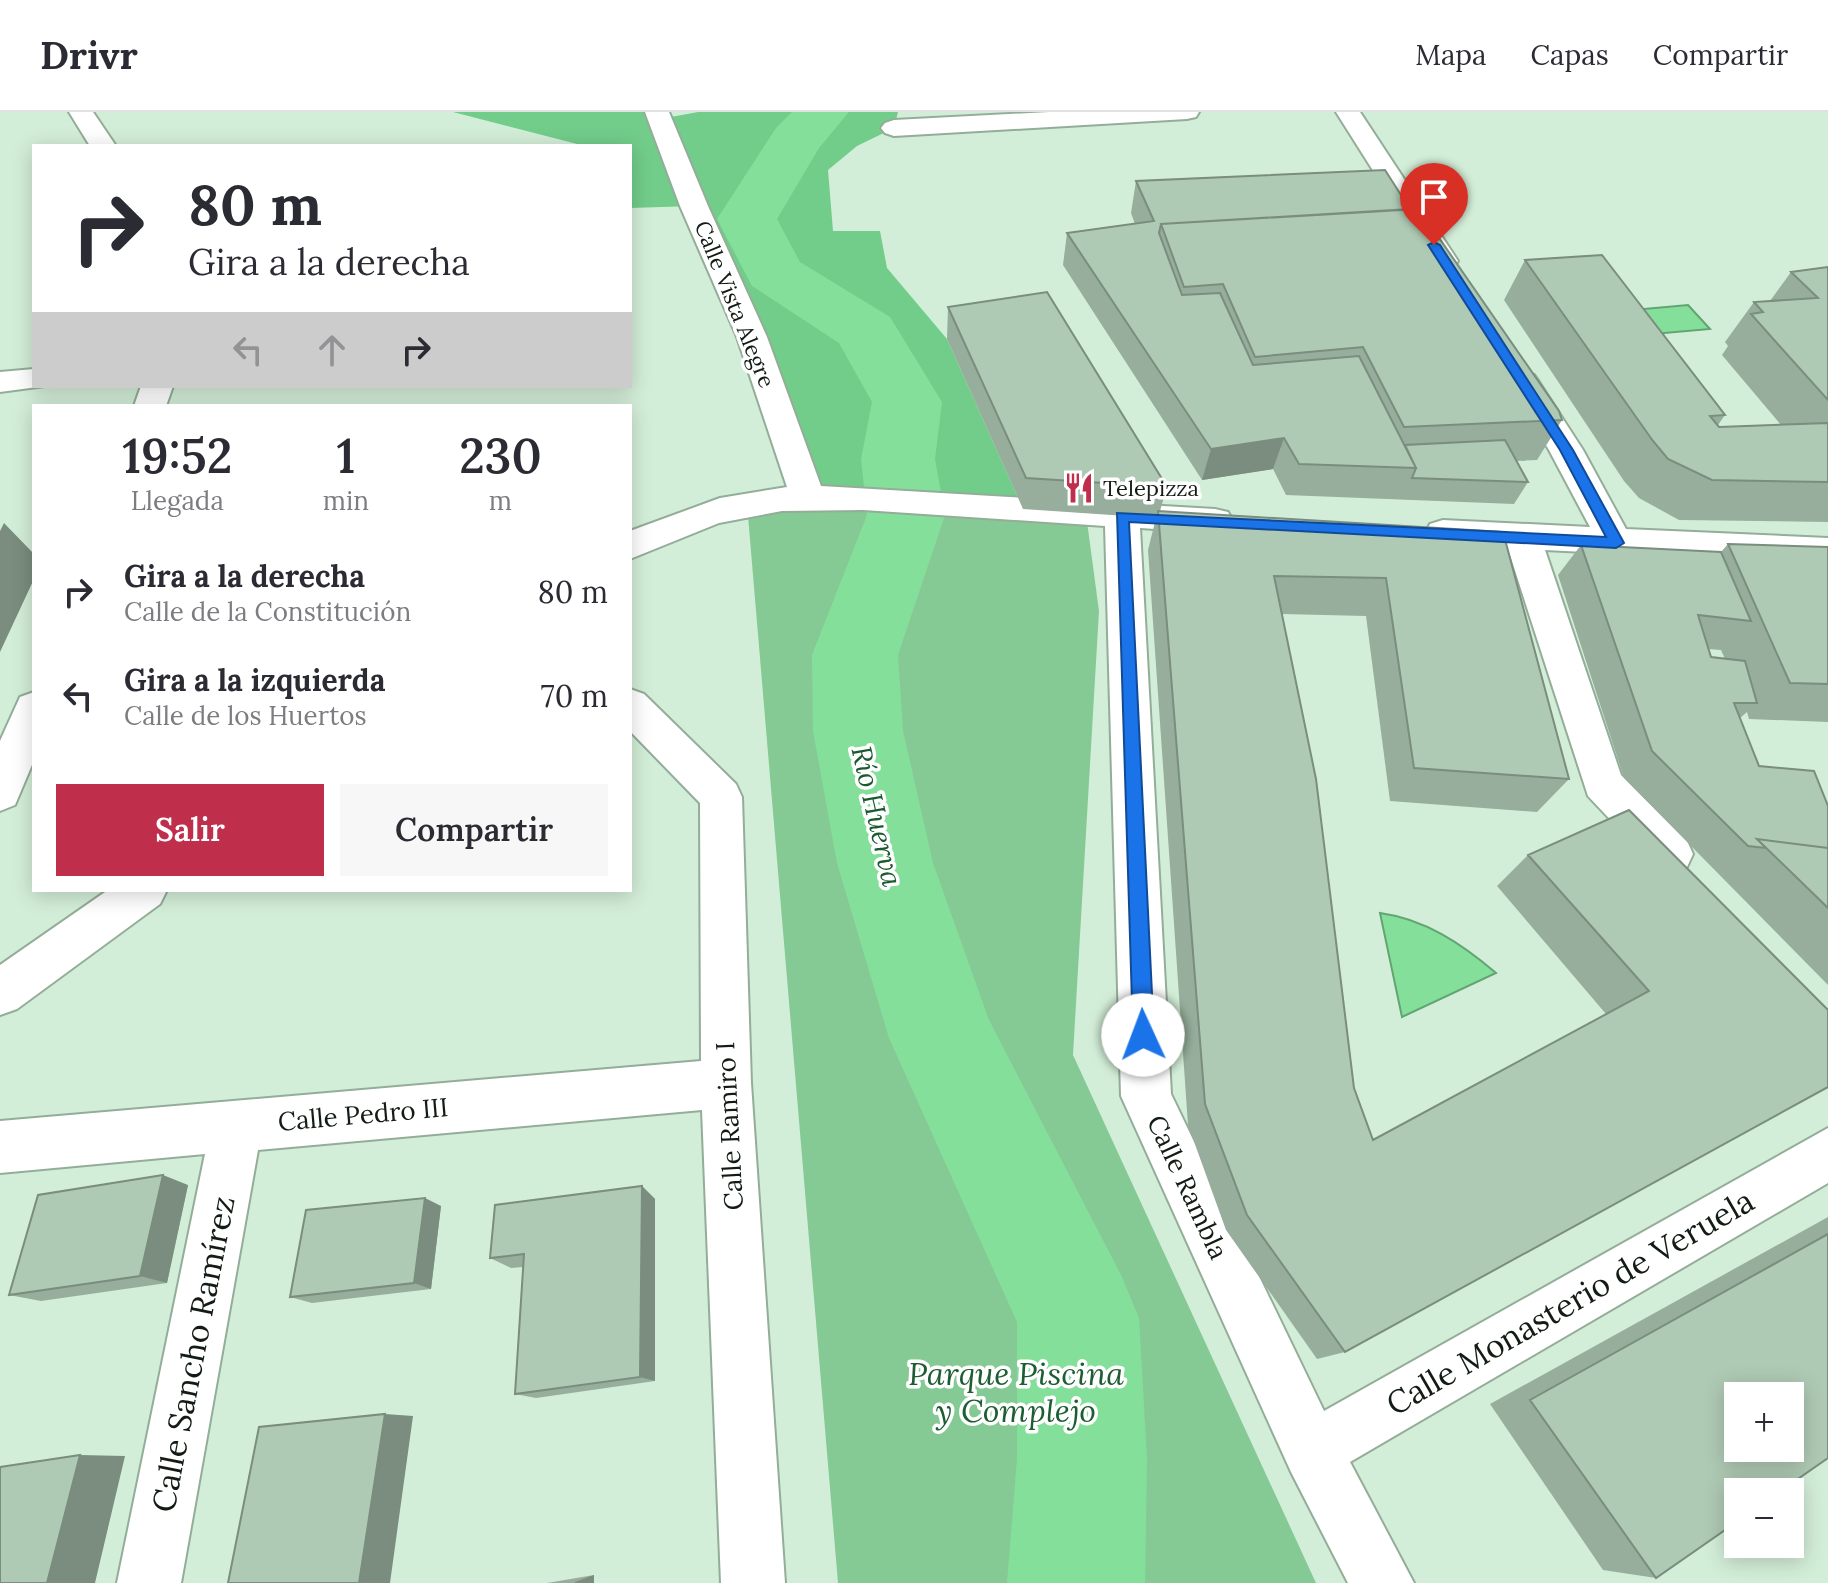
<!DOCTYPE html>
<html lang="es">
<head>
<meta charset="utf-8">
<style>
  :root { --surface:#fff; --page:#f7f7f7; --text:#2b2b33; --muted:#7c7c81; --line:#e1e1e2; --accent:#bf2f4c }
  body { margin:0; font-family:Lora,serif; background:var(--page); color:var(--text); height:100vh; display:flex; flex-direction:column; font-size:30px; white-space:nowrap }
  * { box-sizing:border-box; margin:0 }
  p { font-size:26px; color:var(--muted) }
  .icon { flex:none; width:44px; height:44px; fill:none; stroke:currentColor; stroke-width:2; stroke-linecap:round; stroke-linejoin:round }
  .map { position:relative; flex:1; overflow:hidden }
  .sheet { position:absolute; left:32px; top:292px; width:600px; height:488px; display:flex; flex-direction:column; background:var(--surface); border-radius:0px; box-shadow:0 4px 20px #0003 }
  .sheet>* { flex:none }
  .top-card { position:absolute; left:32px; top:32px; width:600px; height:244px; border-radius:0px; box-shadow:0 4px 20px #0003; background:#fff; color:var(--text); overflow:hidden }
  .buttons { position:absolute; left:1724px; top:1270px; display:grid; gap:16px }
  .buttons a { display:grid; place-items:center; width:80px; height:80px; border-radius:0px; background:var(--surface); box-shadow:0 4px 20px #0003; font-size:40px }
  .pin { position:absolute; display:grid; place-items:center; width:68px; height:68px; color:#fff; margin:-82px -34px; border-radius:50% 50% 50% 0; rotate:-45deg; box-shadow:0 0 8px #0007 }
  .pin .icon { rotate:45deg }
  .me { position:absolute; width:88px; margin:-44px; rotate:358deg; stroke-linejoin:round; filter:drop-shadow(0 0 6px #0008) }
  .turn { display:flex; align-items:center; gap:28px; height:168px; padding:0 24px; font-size:36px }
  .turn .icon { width:104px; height:104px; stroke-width:2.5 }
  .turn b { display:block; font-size:56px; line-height:68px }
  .lanes { display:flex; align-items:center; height:76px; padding:0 24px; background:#0003; justify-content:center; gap:40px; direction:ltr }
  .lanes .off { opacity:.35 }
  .eta { display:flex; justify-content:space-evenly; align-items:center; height:136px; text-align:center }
  .eta b { font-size:48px; font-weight:600; line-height:56px }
  .primary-button { display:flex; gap:16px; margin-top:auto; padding:16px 24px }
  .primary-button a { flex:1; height:92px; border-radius:0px; background:var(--accent); color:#fff; font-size:32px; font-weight:600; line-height:92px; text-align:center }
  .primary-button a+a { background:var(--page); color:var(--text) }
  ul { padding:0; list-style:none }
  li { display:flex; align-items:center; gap:24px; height:104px; padding:0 24px }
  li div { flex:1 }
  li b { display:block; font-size:30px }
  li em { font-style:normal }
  header { display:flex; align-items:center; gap:48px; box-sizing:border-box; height:112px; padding:0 40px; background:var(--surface); border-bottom:2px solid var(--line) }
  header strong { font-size:38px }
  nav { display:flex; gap:44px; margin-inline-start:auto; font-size:28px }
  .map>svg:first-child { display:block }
  .green { fill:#85ca95 }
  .forest { fill:#72cd8a }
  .water { fill:#84df9b; stroke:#62a472; stroke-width:2 }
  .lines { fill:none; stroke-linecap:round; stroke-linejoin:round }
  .river { fill:#84df9b; fill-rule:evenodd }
  .street-casing { stroke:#93ad98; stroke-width:4 }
  .street { fill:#fff; fill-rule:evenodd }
  .wall { fill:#96ae9b; fill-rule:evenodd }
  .shaded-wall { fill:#7a8d7e }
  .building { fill:#afcab4; stroke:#7a8d7e; stroke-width:2; fill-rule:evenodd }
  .route { fill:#1a73e8; stroke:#114b97; stroke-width:2 }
  .labels { text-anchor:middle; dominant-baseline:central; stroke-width:7; stroke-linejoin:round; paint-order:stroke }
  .far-street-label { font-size:22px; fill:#121c14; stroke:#fff }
  .far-poi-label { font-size:22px; fill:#121c14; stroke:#fff; text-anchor:start }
  .street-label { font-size:26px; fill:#121c14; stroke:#fff }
  .water-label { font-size:28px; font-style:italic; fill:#1a5a2f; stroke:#fff }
  .near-street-label { font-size:32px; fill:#121c14; stroke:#fff }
  .near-park-label { font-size:32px; font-style:italic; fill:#1d5d32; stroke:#fff }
</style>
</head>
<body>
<header>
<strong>Drivr</strong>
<nav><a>Mapa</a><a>Capas</a><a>Compartir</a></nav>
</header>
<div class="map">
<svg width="1828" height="1471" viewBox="0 0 1828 1471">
  <rect width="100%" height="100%" fill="#d3eed8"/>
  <path class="green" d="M747 392 1086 402 1099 499 1073 943 1316 1471H838Z"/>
  <path class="forest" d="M453 0H657L660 7 698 0H898L894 16 857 34 828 58 833 119H880L887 156 947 227 1023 397 808 386 694 94 630 96V34H585Z"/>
  <path class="water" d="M1688 193 1710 217 1642 223 1621 199Z
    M1380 801C1425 807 1462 832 1496 861L1402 905Z"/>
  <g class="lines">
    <path class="river" d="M792 0H849L819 36 777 107 800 150 890 205 942 290 935 347 945 403 898 543 903 619 933 751 989 908 1121 1163 1139 1206 1147 1347 1145 1471H1007L1017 1347V1210L889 926 837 751 813 619 812 543 867 403 861 347 872 290 839 231 752 174 717 107 776 16Z"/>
    <g class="street-casing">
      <path id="street" d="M69 0H93L116 34H90Z
        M645 0H669L708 94 767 225 821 374 1215 397 1228 400 1233 409 1228 418 1215 421 1140 416 1171 982 1324 1299 1828 1016V1071L1350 1350 1414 1471H1348L1291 1360 1121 984 1105 414 863 398 782 399 719 411 630 447V419L720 386 787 375 737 225 680 94Z
        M1049 0H1199L1196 5 1187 7 894 24 885 21 881 16 885 11 894 8Z
        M1336 0H1360L1458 149 1454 155 1444 158 1434 155Z
        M34 257V274H45L0 280V260Z
        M1523 260 1534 263 1539 270 1583 338 1626 417 1828 426V452L1545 438 1621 663 1687 729 1693 742 1687 755 1671 761 1655 755 1588 684 1508 437 1443 434 1430 430 1425 421 1430 412 1443 408 1590 415 1549 338 1507 270 1512 263Z
        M141 274H173L166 294H134Z
        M630 577 644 582 736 672 742 685 751 971 785 1471H721L702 998 258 1038 181 1471H117L205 1042 0 1061V1009L701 949 700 691 630 619Z
        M34 580V648L15 693 0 699V629L20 585Z
        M108 778H167L160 792 17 897 0 903V853Z"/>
    </g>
    <use href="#street" class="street"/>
  </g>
  <path class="wall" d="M1136 69 1410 97 1562 308 1537 348 1516 349 1528 370 1514 392 1286 383 1273 357 1202 368 1063 153 1067 121 1135 112 1131 101Z
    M1525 148 1725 303 1718 313 1719 315 1781 313 1722 243 1728 234 1725 230 1754 190 1770 189 1791 160 1828 155V410L1679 408 1639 386 1624 369 1504 188Z
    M948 195 1167 375 1160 399 1503 420 1569 667 1537 700 1390 689 1366 504 1282 502 1354 976 1373 1028 1606 902 1497 774 1528 743 1828 898 1345 1240 1317 1247 1226 1118 1188 1013 1148 438 1156 406 1023 397 947 227Z
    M1728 432 1828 435V610L1749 607 1747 600 1740 606 1759 654 1828 694V873L1624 666 1558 463 1581 433 1721 440ZM1708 537 1721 538 1725 547 1711 545Z
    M188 1073 167 1171 41 1189 9 1183Z
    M642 1074 655 1087V1269L536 1286 515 1282 523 1155 511 1156 490 1146Z
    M441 1094 431 1177 312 1191 290 1185Z
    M1828 1105V1346L1656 1466 1603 1458 1490 1292Z
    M594 1463V1471H547Z"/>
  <path class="shaded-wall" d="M1284 326 1273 357 1202 368 1211 337Z
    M4 411 34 442V467L0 540V419Z
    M163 1063 188 1073 167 1171 140 1164Z
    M642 1074 655 1087V1269L640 1265Z
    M425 1086 441 1094 431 1177 414 1171Z
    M385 1302 413 1304 390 1471H359Z
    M80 1343 125 1344 95 1471H47Z
    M594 1463V1471H575V1470Z"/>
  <path class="building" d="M1385 58 1410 97 1161 112 1159 121 1182 183 1220 181 1253 253 1359 244 1416 356 1299 352 1284 326 1211 337 1067 121 1154 109 1136 69Z
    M1419 97 1559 299 1562 308 1404 315 1363 235 1255 245 1223 172 1184 175 1161 112Z
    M1602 143 1725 303 1710 304 1719 315 1828 311V370L1712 368 1668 347 1653 329 1525 148Z
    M1828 155V288L1751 202 1763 200 1754 190 1818 186 1791 160Z
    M1047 180 1167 375 1026 366 948 195Z
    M1505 328 1528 370 1412 366 1416 356 1405 333Z
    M1158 399 1503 420 1569 667 1414 656 1386 466 1274 464 1316 667 1354 976 1373 1028 1649 879 1528 743 1629 698 1828 898V975L1345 1240 1247 1103 1205 992Z
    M1728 432 1828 435V572L1790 571Z
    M1581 433 1721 440 1751 509 1698 503 1711 545 1745 549 1757 591H1734L1759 654 1814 659 1828 694V736L1757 727 1766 736 1748 734 1652 639Z
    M1757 727 1828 736V796Z
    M163 1063 140 1164 9 1183 38 1083Z
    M642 1074 640 1265 515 1282 524 1142 490 1146 495 1093Z
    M425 1086 414 1171 290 1185 306 1098Z
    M1828 1122V1346L1779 1380H1738V1409L1656 1466 1530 1288ZM1738 1284H1790V1336H1738Z
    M385 1302 359 1471H228L259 1315Z
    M80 1343 47 1471H0V1355Z"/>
  <path class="route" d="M1434 130 1440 133 1573 338 1624 431 1616 436 1129 410 1154 923 1151 930 1143 933 1136 930 1133 923 1117 401 1606 425 1560 338 1428 133Z"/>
  <defs>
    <g id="restaurant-bare" transform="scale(2.4)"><path d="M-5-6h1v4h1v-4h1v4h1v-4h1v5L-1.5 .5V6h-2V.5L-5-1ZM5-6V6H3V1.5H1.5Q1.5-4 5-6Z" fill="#bf2f4c" stroke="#fff" stroke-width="2.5" paint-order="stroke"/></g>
  </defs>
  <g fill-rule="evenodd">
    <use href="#restaurant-bare" x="1079" y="376"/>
  </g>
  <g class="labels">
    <g class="far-street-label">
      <text transform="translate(735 192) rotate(68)">Calle Vista Alegre</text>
    </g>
    <g class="far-poi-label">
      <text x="1103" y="376">Telepizza</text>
    </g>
    <g class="street-label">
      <text transform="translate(363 1002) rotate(-5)">Calle Pedro III</text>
      <text transform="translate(729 1014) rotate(-93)">Calle Ramiro I</text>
      <text transform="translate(1188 1075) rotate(65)">Calle Rambla</text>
    </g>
    <g class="water-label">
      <text transform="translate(877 704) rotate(77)">Río Huerva</text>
    </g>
    <g class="near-street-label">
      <text transform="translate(1570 1190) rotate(-30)">Calle Monasterio de Veruela</text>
      <text transform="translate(193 1242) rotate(-79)">Calle Sancho Ramírez</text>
    </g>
    <g class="near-park-label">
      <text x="1016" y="1261">Parque Piscina<tspan x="1016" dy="37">y Complejo</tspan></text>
    </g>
  </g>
</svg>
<div class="buttons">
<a>+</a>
<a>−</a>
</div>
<div class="pin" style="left:1434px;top:133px;background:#d93025"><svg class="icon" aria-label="arrive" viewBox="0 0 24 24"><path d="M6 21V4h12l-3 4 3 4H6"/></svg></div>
<svg class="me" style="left:1143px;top:923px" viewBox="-20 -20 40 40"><circle r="19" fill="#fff"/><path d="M0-13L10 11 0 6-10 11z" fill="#1a73e8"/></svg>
<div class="top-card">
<div class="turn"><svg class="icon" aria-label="right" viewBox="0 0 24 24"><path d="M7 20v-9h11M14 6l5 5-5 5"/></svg><div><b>80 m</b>Gira a la derecha</div></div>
<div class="lanes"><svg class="icon off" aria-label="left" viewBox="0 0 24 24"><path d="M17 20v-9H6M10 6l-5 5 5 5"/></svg><svg class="icon off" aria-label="ahead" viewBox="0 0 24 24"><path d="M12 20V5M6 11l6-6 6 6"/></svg><svg class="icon" aria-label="right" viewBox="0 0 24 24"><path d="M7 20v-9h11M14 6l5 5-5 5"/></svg></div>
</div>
<section class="sheet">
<div class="eta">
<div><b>19:52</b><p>Llegada</p></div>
<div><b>1</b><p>min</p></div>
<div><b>230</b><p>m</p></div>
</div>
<ul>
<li><svg class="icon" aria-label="right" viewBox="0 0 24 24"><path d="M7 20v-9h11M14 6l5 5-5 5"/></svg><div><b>Gira a la derecha</b><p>Calle de la Constitución</p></div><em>80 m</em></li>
<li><svg class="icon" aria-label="left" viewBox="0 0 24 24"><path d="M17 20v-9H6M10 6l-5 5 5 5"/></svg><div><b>Gira a la izquierda</b><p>Calle de los Huertos</p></div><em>70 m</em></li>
</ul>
<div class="primary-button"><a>Salir</a><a>Compartir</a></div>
</section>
</div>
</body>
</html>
